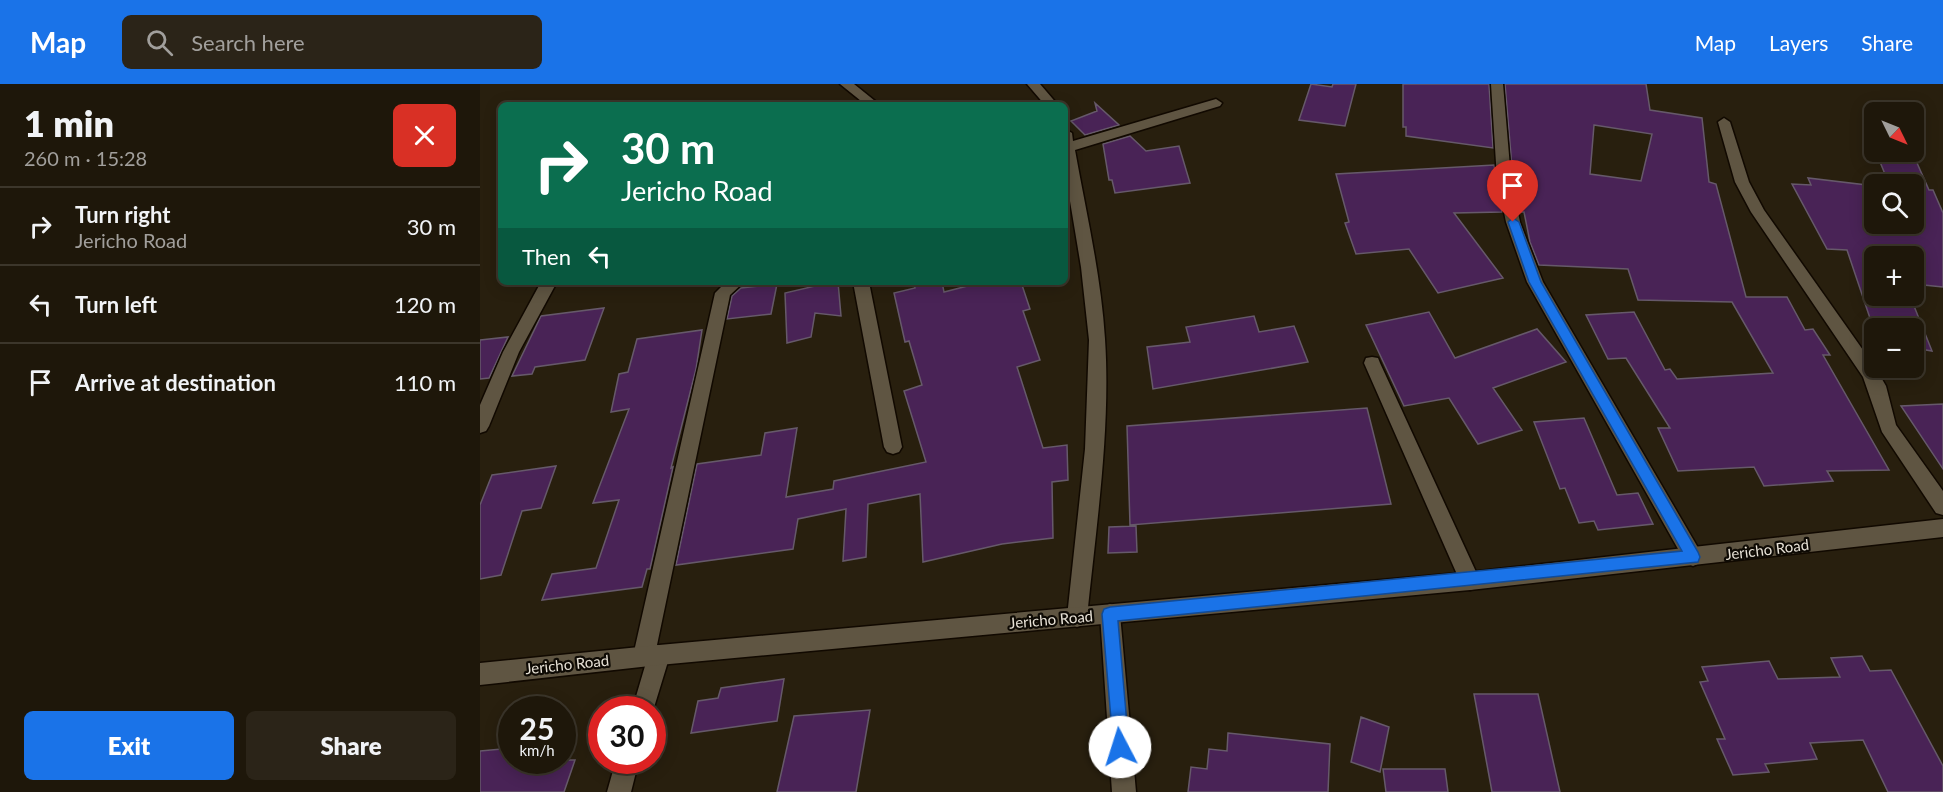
<!DOCTYPE html>
<html lang="en">
<head>
<meta charset="utf-8">
<style>
  :root { --surface:#1e170a; --page:#2b2418; --text:#f1f3f6; --muted:#a19f9c; --line:#3c362b; --accent:#1a73e8 }
  body { margin:0; font-family:Lato,sans-serif; background:var(--page); color:var(--text); height:100vh; display:flex; flex-direction:column; font-size:22px; white-space:nowrap }
  * { box-sizing:border-box; margin:0 }
  p { font-size:20px; color:var(--muted) }
  .icon { flex:none; width:33px; height:33px; fill:none; stroke:currentColor; stroke-width:2; stroke-linecap:round; stroke-linejoin:round }
  .map { position:relative; flex:1; overflow:hidden }
  .details { display:flex; flex-direction:column; background:var(--surface); width:480px }
  .details>* { flex:none }
  .top-card { position:absolute; left:18px; top:18px; width:570px; height:183px; border-radius:9px; box-shadow:0 3px 15px #0003,0 0 0 2px var(--line); background:#0b6e4f; color:#fff; overflow:hidden }
  .needle { width:39px; rotate:133deg }
  .controls { position:absolute; left:1384px; top:18px; display:grid; gap:12px }
  .controls a { display:grid; place-items:center; width:60px; height:60px; border-radius:9px; background:var(--surface); box-shadow:0 3px 15px #0003,0 0 0 2px var(--line); font-size:30px }
  .speed { position:absolute; left:18px; top:612px; display:flex; gap:12px; font-size:30px; font-weight:700; text-align:center }
  .speed>* { display:grid; place-content:center; width:78px; height:78px; border-radius:50%; background:var(--surface); box-shadow:0 3px 15px #0003,0 0 0 2px var(--line); line-height:1 }
  .speed small { font-size:15px; font-weight:400 }
  .speed .limit { border:9px solid #d22; background:#fff; color:#111 }
  .pin { position:absolute; display:grid; place-items:center; width:51px; height:51px; color:#fff; margin:-62px -26px; border-radius:50% 50% 50% 0; rotate:-45deg; box-shadow:0 0 6px #0007 }
  .pin .icon { rotate:45deg }
  .me { position:absolute; width:66px; margin:-33px; rotate:355deg; stroke-linejoin:round; filter:drop-shadow(0 0 4px #0008) }
  .turn { display:flex; align-items:center; gap:21px; height:126px; padding:0 24px; font-size:27px }
  .turn .icon { width:78px; height:78px; stroke-width:2.5 }
  .turn b { display:block; font-size:42px; line-height:51px }
  .then { display:flex; align-items:center; height:57px; padding:0 24px; background:#0003; gap:12px; font-size:22px }
  .round { display:grid; place-items:center; flex:none; width:63px; height:63px; border-radius:9px; background:var(--page) }
  .head { display:flex; align-items:center; justify-content:space-between; height:102px; padding:0 24px }
  h1 { font-size:36px; font-weight:800; line-height:45px }
  .action { display:flex; gap:12px; margin-top:auto; padding:12px 24px }
  .action a { flex:1; height:69px; border-radius:9px; background:var(--accent); color:#fff; font-size:24px; font-weight:800; line-height:69px; text-align:center }
  .action a+a { background:var(--page); color:var(--text) }
  ul { padding:0; list-style:none }
  li { display:flex; align-items:center; gap:18px; height:78px; padding:0 24px; border-top:2px solid var(--line) }
  li div { flex:1 }
  li b { display:block; font-size:22px }
  li em { font-style:normal }
  header { display:flex; align-items:center; gap:36px; box-sizing:border-box; height:84px; padding:0 30px; background:var(--accent); color:#fff }
  header strong { font-size:28px }
  nav { display:flex; gap:33px; margin-inline-start:auto; font-size:21px }
  .search { width:420px; height:54px; background:var(--page); display:flex; align-items:center; gap:15px; box-sizing:border-box; padding:0 21px; border-radius:9px; color:var(--muted); font-size:22px }
  main { display:flex; flex:1; min-height:0 }
  .map>svg:first-child { display:block }
  .building { fill:#492356; stroke:#66596a; stroke-width:1.5; fill-rule:evenodd }
  .lines { fill:none; stroke-linecap:round; stroke-linejoin:round }
  .minor-casing { stroke:#110900; stroke-width:3 }
  .tertiary-casing { stroke:#110900; stroke-width:3 }
  .minor { fill:#5f5542; fill-rule:evenodd }
  .tertiary { fill:#5f5542; fill-rule:evenodd }
  .route { fill:#1a73e8; stroke:#114b97; stroke-width:1.5 }
  .labels { text-anchor:middle; dominant-baseline:central; stroke-width:4.5; stroke-linejoin:round; paint-order:stroke }
  .street-label { font-size:15px; fill:#e7e1d6; stroke:#0e0a04 }
</style>
</head>
<body>
<header>
<strong>Map</strong>
<div class="search"><svg class="icon" aria-label="search" viewBox="0 0 24 24"><circle cx="10" cy="10" r="6"/><path d="M15 15l6 6"/></svg>Search here</div>
<nav><a>Map</a><a>Layers</a><a>Share</a></nav>
</header>
<main>
<section class="details">
<div class="head"><div><h1>1 min</h1><p>260 m · 15:28</p></div><a class="round" style="background:#d93025;color:#fff"><svg class="icon" aria-label="close" viewBox="0 0 24 24"><path d="M6 6l12 12M18 6L6 18"/></svg></a></div>
<ul>
<li><svg class="icon" aria-label="right" viewBox="0 0 24 24"><path d="M7 20v-9h11M14 6l5 5-5 5"/></svg><div><b>Turn right</b><p>Jericho Road</p></div><em>30 m</em></li>
<li><svg class="icon" aria-label="left" viewBox="0 0 24 24"><path d="M17 20v-9H6M10 6l-5 5 5 5"/></svg><div><b>Turn left</b></div><em>120 m</em></li>
<li><svg class="icon" aria-label="arrive" viewBox="0 0 24 24"><path d="M6 21V4h12l-3 4 3 4H6"/></svg><div><b>Arrive at destination</b></div><em>110 m</em></li>
</ul>
<div class="action"><a>Exit</a><a>Share</a></div>
</section>
<div class="map">
<svg width="1463" height="708" viewBox="0 0 1463 708">
  <rect width="100%" height="100%" fill="#281f0e"/>
  <path class="building" d="M831 0 852 3 853 0H876L865 42 819 36Z
    M923 0H1009L1013 64 926 52V43H923Z
    M1025 0H1166L1170 26 1222 34 1229 98 1236 100 1266 213H1307L1325 246 1333 245 1350 271H1343L1409 386 1347 387 1353 397 1284 402 1274 383 1198 387 1178 344H1190L1146 274 1128 275 1106 231 1154 228 1185 286 1190 285 1197 295 1293 289 1252 218 1158 216 1148 185 1059 181 1050 158 1044 128H1040L1033 95ZM1114 41 1172 50 1161 97 1110 90Z
    M615 19 639 41 605 51 591 37 617 27Z
    M650 52 666 67 699 62 710 99 635 109 632 96H629L623 60Z
    M1396 68 1433 70 1449 106H1453L1463 129V203L1434 200V172H1395V212H1430L1452 267 1434 264V244H1395V249L1367 166 1347 165 1312 100 1331 101 1328 94 1395 102V140H1434V100H1409Z
    M1014 81 1022 128 974 129 1023 194 958 209 929 165 876 170 865 139 869 138 856 90Z
    M352 198H358L361 232 335 229 331 253 307 259 305 209Z
    M434 198H462L464 208 503 198H541L550 225 543 227 560 276 537 283 563 364 587 361 588 396 572 398 573 454 522 460 443 478 440 410 388 420 386 473 363 477 366 425 318 435 313 465 196 481 217 380 281 371 285 349 317 344 306 413 353 405 354 397 446 378 424 307 442 301 429 257 425 258 414 209 435 204Z
    M297 200 291 230 247 235 252 212 261 204Z
    M124 224 105 276 55 283 52 290 32 292 61 232Z
    M949 228 975 274 1057 245 1086 278 1013 304 1042 346 998 360 969 314 924 322 886 241Z
    M774 232 779 248 814 242 828 278 673 305 667 263 710 258 706 243Z
    M222 246 216 285 191 384 193 383 170 485H167L162 503 62 516 72 490 116 484 139 416 113 419 149 325 131 328 139 290 148 288 157 255Z
    M28 253 9 294 0 295V256Z
    M1463 320V385L1421 322Z
    M887 324 911 420 650 441 647 342Z
    M1104 334 1137 411 1158 409 1173 440 1118 446 1114 437 1099 439 1085 404 1080 405 1054 338Z
    M76 382 61 424 42 427 21 491 0 495V421L12 391Z
    M656 442 657 468 628 469 629 443Z
    M1382 572 1390 587 1411 586 1463 682V708H1408L1383 656 1330 659 1337 675 1285 680 1289 688 1253 691 1237 655H1245L1220 598 1228 597 1222 583 1289 577 1298 595 1360 593 1351 574Z
    M304 595 297 637 211 649 218 617 238 614 241 604Z
    M994 610H1058L1080 708H1012Z
    M390 626 376 708H297L314 632Z
    M881 633 909 643 900 688 871 678Z
    M748 649 850 660 848 708H708L711 683 727 685 729 665 747 667Z
    M32 664V676H95L84 708H0V667Z
    M903 685H965L968 708H906Z"/>
  <g class="lines">
    <g class="minor-casing">
      <path id="minor" d="M360 0H374L400 21H386Z
        M547 0H560L578 21H565Z
        M1011 0H1023L1031 95 1040 138 1063 198 1220 467 1223 473 1220 479 1213 482 1206 479 1047 198 1026 138 1017 95Z
        M736 15 742 19 740 22 595 66C606 128 621 191 625 255 631 344 616 444 607 533L604 540 597 543 590 540 587 533 605 365 609 256 601 183 585 87V45L592 49 593 57Z
        M1244 34 1250 38 1269 98 1284 126 1395 283 1406 302 1416 341 1463 407V431L1456 429 1402 348 1383 293 1271 128 1255 98 1238 38Z
        M61 198H77L39 268 9 342 6 347 0 349V321L23 268Z
        M246 198H264L250 211 177 561 187 564 190 571 172 630V626H152L165 582 156 579 153 572 235 209Z
        M373 198H389L422 363 419 368 413 370 407 368 404 363Z
        M892 273 898 274 900 279 997 490 1000 497 997 504 990 506 983 504 884 279 886 274Z
        M630 520 637 523 640 530 656 708H632L620 530 623 523Z
        M136 676H159L151 708H127Z"/>
    </g>
    <g class="tertiary-casing">
      <path id="tertiary" d="M1463 435V453L990 506 179 581 0 601V579L179 561 990 488Z"/>
    </g>
    <use href="#minor" class="minor"/>
    <use href="#tertiary" class="tertiary"/>
  </g>
  <path class="route" d="M1033 134 1039 138 1061 198 1218 468 1220 473 1218 478 638 537 649 663 647 670 640 672 634 670 622 530 624 525 630 523 1202 467 1049 198 1028 138Z"/>
  <g class="labels">
    <g class="street-label">
      <text transform="translate(1287 465) rotate(-7)">Jericho Road</text>
      <text transform="translate(571 535) rotate(-5)">Jericho Road</text>
      <text transform="translate(87 580) rotate(-6)">Jericho Road</text>
    </g>
  </g>
</svg>
<div class="controls">
<a><svg class="needle" viewBox="-14 -14 28 28"><path d="M0-13l5 13h-10z" fill="#e53935"/><path d="M0 13l5-13h-10z" fill="#a19f9c"/></svg></a>
<a><svg class="icon" aria-label="search" viewBox="0 0 24 24"><circle cx="10" cy="10" r="6"/><path d="M15 15l6 6"/></svg></a>
<a>+</a>
<a>−</a>
</div>
<div class="speed"><div>25<small>km/h</small></div><div class="limit">30</div></div>
<div class="pin" style="left:1033px;top:138px;background:#d93025"><svg class="icon" aria-label="arrive" viewBox="0 0 24 24"><path d="M6 21V4h12l-3 4 3 4H6"/></svg></div>
<svg class="me" style="left:640px;top:663px" viewBox="-20 -20 40 40"><circle r="19" fill="#fff"/><path d="M0-13L10 11 0 6-10 11z" fill="#1a73e8"/></svg>
<div class="top-card">
<div class="turn"><svg class="icon" aria-label="right" viewBox="0 0 24 24"><path d="M7 20v-9h11M14 6l5 5-5 5"/></svg><div><b>30 m</b>Jericho Road</div></div>
<div class="then">Then<svg class="icon" aria-label="left" viewBox="0 0 24 24"><path d="M17 20v-9H6M10 6l-5 5 5 5"/></svg></div>
</div>
</div>
</main>
</body>
</html>
